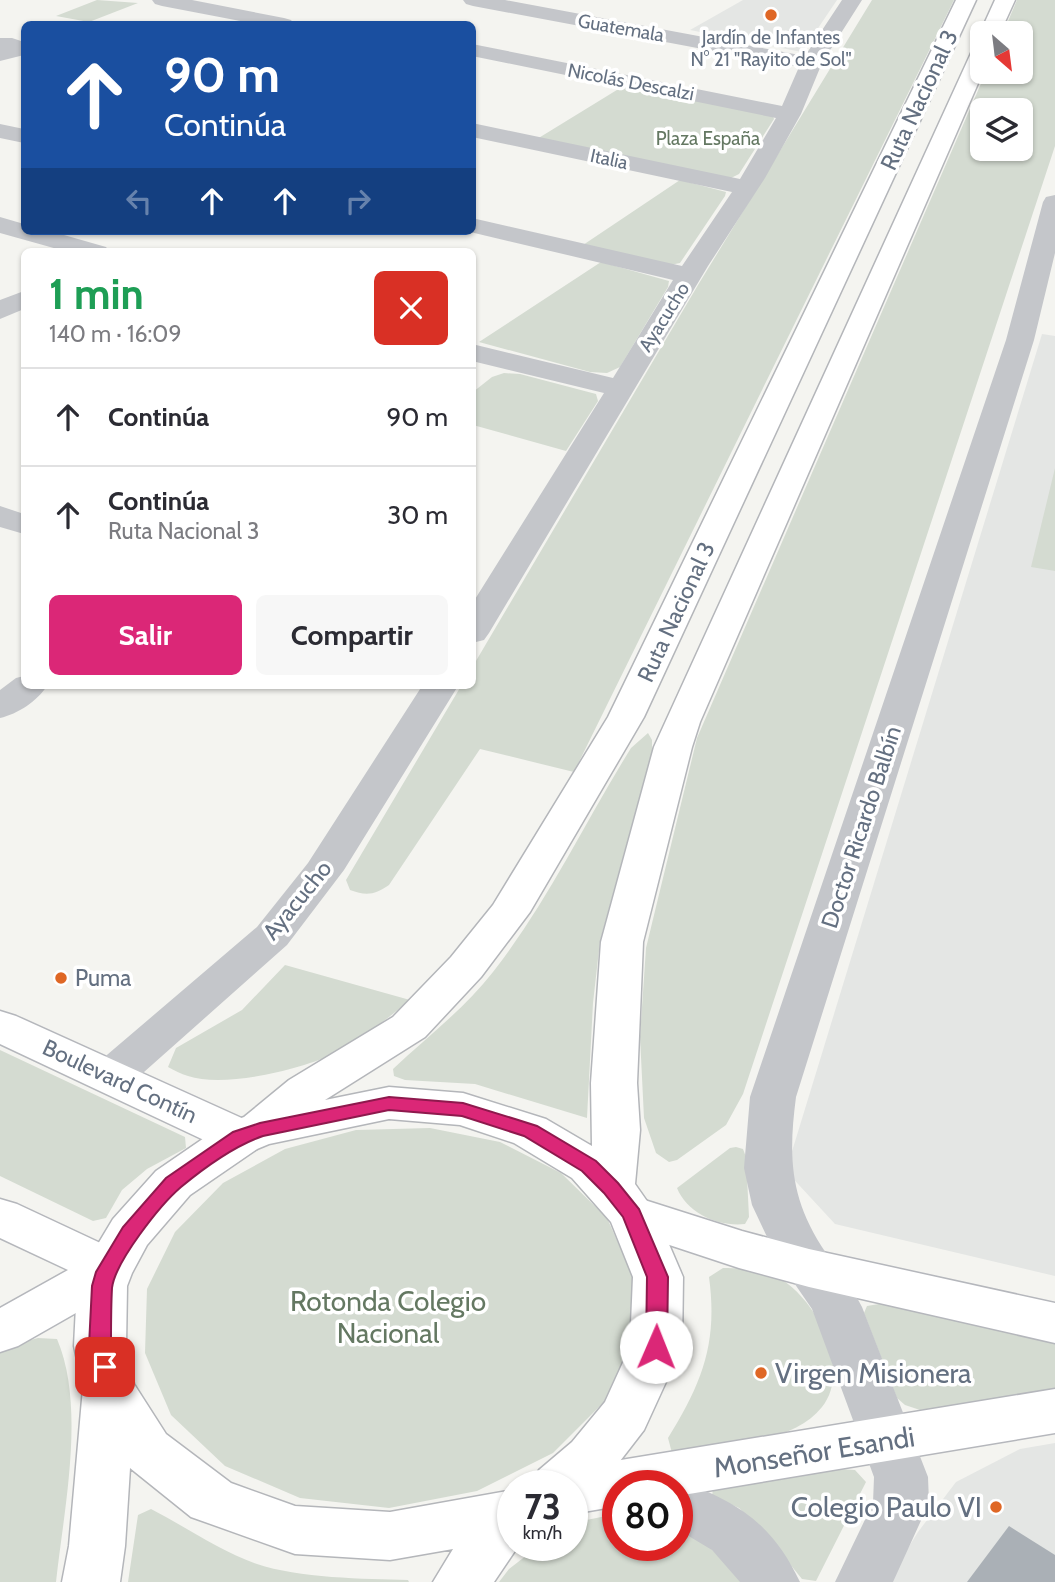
<!DOCTYPE html>
<html lang="es">
<head>
<meta charset="utf-8">
<style>
  :root { --surface:#fff; --page:#f7f7f7; --text:#2b2b33; --muted:#7c7c81; --line:#e1e1e2; --accent:#db2777 }
  body { margin:0; font-family:Cabin,sans-serif; background:var(--page); color:var(--text); height:100vh; display:flex; flex-direction:column; font-size:26px; white-space:nowrap }
  * { box-sizing:border-box; margin:0 }
  p { font-size:23px; color:var(--muted) }
  .icon { flex:none; width:38px; height:38px; fill:none; stroke:currentColor; stroke-width:2; stroke-linecap:round; stroke-linejoin:round }
  .map { position:relative; flex:1; overflow:hidden }
  .panel { position:absolute; left:21px; top:248px; width:455px; height:441px; display:flex; flex-direction:column; background:var(--surface); border-radius:10px; box-shadow:0 2px 5px #0004 }
  .panel>* { flex:none }
  .banner { position:absolute; left:21px; top:21px; width:455px; height:214px; border-radius:10px; box-shadow:0 2px 5px #0004; background:#1a4fa0; color:#fff; overflow:hidden }
  .needle { width:46px; rotate:152deg }
  .buttons { position:absolute; left:970px; top:21px; display:grid; gap:14px }
  .buttons a { display:grid; place-items:center; width:63px; height:63px; border-radius:10px; background:var(--surface); box-shadow:0 2px 5px #0004; font-size:35px }
  .speed { position:absolute; left:497px; top:1470px; display:flex; gap:14px; font-size:35px; font-weight:700; text-align:center }
  .speed>* { display:grid; place-content:center; width:91px; height:91px; border-radius:50%; background:var(--surface); box-shadow:0 2px 5px #0004; line-height:1 }
  .speed small { font-size:18px; font-weight:400 }
  .speed .limit { border:10px solid #d22; background:#fff; color:#111 }
  .pin { position:absolute; display:grid; place-items:center; width:60px; height:60px; color:#fff; margin:-30px; border-radius:14px; box-shadow:0 4px 10px #0006 }
  .me { position:absolute; width:77px; margin:-38px; rotate:1deg; stroke-linejoin:round; filter:drop-shadow(0 0 5px #0008) }
  .turn { display:flex; align-items:center; gap:24px; height:147px; padding:0 28px; font-size:32px }
  .turn .icon { width:91px; height:91px; stroke-width:2.5 }
  .turn b { display:block; font-size:49px; line-height:60px }
  .lanes { display:flex; align-items:center; height:66px; padding:0 28px; background:#0003; justify-content:center; gap:35px; direction:ltr }
  .lanes .off { opacity:.35 }
  .round { display:grid; place-items:center; flex:none; width:74px; height:74px; border-radius:10px; background:var(--page) }
  .head { display:flex; align-items:center; justify-content:space-between; height:119px; padding:0 28px }
  h1 { font-size:42px; font-weight:700; line-height:52px; color:#1e9e55 }
  .button { display:flex; gap:14px; margin-top:auto; padding:14px 28px }
  .button a { flex:1; height:80px; border-radius:10px; background:var(--accent); color:#fff; font-size:28px; font-weight:700; line-height:80px; text-align:center }
  .button a+a { background:var(--page); color:var(--text) }
  ul { padding:0; list-style:none }
  li { display:flex; align-items:center; gap:21px; height:98px; padding:0 28px; border-top:2px solid var(--line) }
  li div { flex:1 }
  li b { display:block; font-size:26px }
  li em { font-style:normal }
  .map>svg:first-child { display:block }
  .built { fill:#e4e6e4 }
  .green { fill:#d4dbd1; fill-rule:evenodd }
  .building { fill:#aab0b6 }
  .lines { fill:none; stroke-linecap:round; stroke-linejoin:round }
  .major-casing { stroke:#b5b7bc; stroke-width:3 }
  .highway-casing { stroke:#b4b6ba; stroke-width:3 }
  .minor { fill:#c4c6ca; fill-rule:evenodd }
  .major { fill:#fff; fill-rule:evenodd }
  .highway { fill:#fff; fill-rule:evenodd }
  .route { fill:#db2777; stroke:#8e194d; stroke-width:2 }
  .poi-dot { fill:#df6725; stroke:#fff; stroke-width:2.5 }
  .labels { text-anchor:middle; dominant-baseline:central; stroke-width:7; stroke-linejoin:round; paint-order:stroke }
  .far-street-label { font-size:19px; fill:#647081; stroke:#fff }
  .far-poi-label { font-size:19px; fill:#647081; stroke:#fff }
  .far-park-label { font-size:19px; fill:#647862; stroke:#fff }
  .street-label { font-size:23px; fill:#647081; stroke:#fff }
  .poi-label { font-size:23px; fill:#647081; stroke:#fff; text-anchor:start }
  .near-park-label { font-size:28px; fill:#647862; stroke:#fff }
  .near-poi-label { font-size:28px; fill:#647081; stroke:#fff; text-anchor:start }
  .near-street-label { font-size:28px; fill:#647081; stroke:#fff }
</style>
</head>
<body>
<div class="map">
<svg width="1055" height="1582" viewBox="0 0 1055 1582">
  <rect width="100%" height="100%" fill="#f4f4f0"/>
  <path class="built" d="M743 0H837L802 52 690 30Z
    M1042 334 1055 336V1276L835 1224 786 1171Z
    M1055 1443V1582H887L918 1532 956 1482 1020 1449Z"/>
  <path class="green" d="M97 0 138 3 89 22 56 16Z
    M872 0H954L574 772 480 749 389 885C375 895 366 896 350 890L346 880 461 686H472L473 666 698 285Z
    M1017 0H1055V146L743 1094 726 1125 677 1160 669 1162 656 1153 644 1118 640 1037 646 948 697 738 986 72H1020V33H1003ZM982 110H1020V149H982Z
    M625 85 773 116 774 119 739 174 731 178 537 139Z
    M680 180 726 192 725 196 680 263 670 265 583 245Z
    M601 262 669 281 668 287 620 367 607 373 590 372 479 342Z
    M504 373 520 374 596 394 598 401 566 451 473 425V392L492 377Z
    M1055 468V571L1031 567Z
    M648 733 652 740V751L600 941 593 1003 587 1118 475 1084 405 1080 394 1076 393 1069C427 1037 464 1009 493 972 547 903 585 822 631 748Z
    M285 965 410 1000C387 1019 362 1039 335 1053 301 1070 224 1088 188 1076 181 1074 174 1070 168 1067L176 1048 242 1010Z
    M0 1050 185 1137 186 1148 147 1169 122 1190 106 1218 93 1221 0 1176Z
    M430 1128 500 1142 561 1173 607 1218 632 1274 633 1336 607 1399 553 1453 477 1491 389 1508 300 1498 225 1466 171 1415 145 1353 147 1289 175 1232 223 1183 285 1149 356 1130Z
    M736 1147 743 1149 746 1157 749 1217 745 1224C718 1227 687 1213 677 1188L730 1148Z
    M723 1268C740 1268 759 1269 775 1276 815 1295 853 1368 822 1407 792 1445 717 1447 672 1453L668 1438C702 1383 718 1343 709 1277Z
    M885 1303 1055 1340V1392L920 1410 905 1405 897 1398 864 1313 867 1306Z
    M38 1338 57 1339C86 1407 64 1508 56 1582H0V1351L8 1346Z
    M839 1469 855 1470 866 1482 816 1581 802 1579 759 1526 739 1508 712 1496 713 1489 720 1486Z
    M151 1509C186 1527 220 1551 257 1564 298 1578 365 1579 408 1580L409 1582H128L138 1515Z
    M606 1516H618V1545H677V1523L687 1525 745 1582H499L509 1569 540 1545H572V1523Z"/>
  <path class="building" d="M1009 1526 1055 1555V1582H967Z"/>
  <g class="lines">
    <g class="major-casing">
      <path id="major" d="M0 1011 16 1016 257 1125 263 1137 257 1149 240 1154 223 1149 0 1044Z
        M632 1196 742 1231 809 1249 1055 1303V1343L809 1287 739 1268 615 1227 608 1214 615 1201Z
        M0 1199 17 1204 126 1255 133 1268 125 1285 18 1346 0 1352V1308L68 1270 0 1238Z
        M1055 1389V1433L677 1496V1486H618V1506L572 1514V1486H547L553 1475 572 1468Z"/>
    </g>
    <g class="highway-casing">
      <path id="highway" d="M956 0H976L644 717 530 912 481 977 425 1037 325 1100 389 1087 463 1093 546 1119 592 1146 591 1083 601 942 654 747 972 51 975 47 982 45 983 72 700 722 692 747 643 942 637 1083 640 1130 635 1184 656 1214 683 1277 682 1347 644 1430 610 1474 577 1502 572 1504V1486H531L539 1470 572 1442 605 1402 630 1347 633 1277 611 1222 572 1178 514 1143 460 1125 389 1119 269 1144 257 1149 190 1195 147 1245 132 1273 127 1286 126 1346 134 1384 166 1434 231 1483 295 1506 390 1512 513 1490V1545H519L494 1582H433L453 1549 390 1560 295 1554 191 1517 130 1468 125 1546 120 1582H62L69 1546 83 1388 74 1346 77 1286 89 1259 113 1219 156 1171 223 1125 244 1117 289 1080 393 1017 451 957 493 905 608 717Z
        M995 0H1015L1000 33H982V36L980 33Z"/>
    </g>
    <path class="minor" d="M152 0H192L284 18 291 20 294 24H256L162 6 155 4Z
      M463 0H505L805 56 842 0H862L822 63 801 114 765 178 708 266 489 633 484 640 472 643V604L604 393 472 361V344L613 378 673 280 466 231H472V218L682 266 732 192 472 137V123L740 179 776 118 472 56V44L782 106 799 67 473 6 466 4Z
      M0 38H12L24 42V55L0 61Z
      M0 124 24 129V143L0 138Z
      M1055 195V253L1034 340 796 1097C788 1158 790 1200 826 1253 838 1272 852 1287 862 1307L928 1477 929 1503 893 1582H835L873 1503 874 1477 812 1309 777 1258 752 1205 744 1168 750 1097 1006 340 1043 202 1046 197Z
      M0 217 24 224V231H50L106 247 110 252H68L0 233Z
      M24 291V309L0 319V300Z
      M0 506 24 514V534L0 527Z
      M24 676V686H47C37 701 18 714 0 718V690L16 678Z
      M422 686H458L344 870 287 945 126 1088 110 1093 94 1088 87 1077 94 1066 257 927 308 863Z
      M677 1480C737 1501 772 1523 800 1582H740L712 1550 677 1529V1486H659Z"/>
    <use href="#major" class="major"/>
    <use href="#highway" class="highway"/>
  </g>
  <path class="route" d="M389 1097 463 1103 515 1119 537 1126 596 1161 618 1183 639 1209 668 1277 667 1347 664 1353 656 1355 649 1353 646 1347 647 1277 623 1217 604 1193 582 1171 524 1136 462 1116 389 1110 263 1136C234 1146 204 1168 181 1187 160 1205 115 1262 112 1288 111 1306 111 1325 111 1342 111 1353 118 1363 112 1373L105 1376 97 1373 89 1346 92 1286 96 1272 123 1227 166 1178 233 1132 260 1123Z"/>
  <g class="poi-dot">
    <circle cx="771" cy="15" r="7"/>
    <circle cx="61" cy="978" r="7"/>
    <circle cx="761" cy="1373" r="7"/>
    <circle cx="996" cy="1507" r="7"/>
  </g>
  <g class="labels">
    <g class="far-street-label">
      <text transform="translate(621 28) rotate(10)">Guatemala</text>
      <text transform="translate(631 82) rotate(11)">Nicolás Descalzi</text>
      <text transform="translate(609 159) rotate(12)">Italia</text>
      <text transform="translate(664 317) rotate(-58)">Ayacucho</text>
    </g>
    <g class="far-poi-label">
      <text x="771" y="37">Jardín de Infantes<tspan x="771" dy="22">N° 21 "Rayito de Sol"</tspan></text>
    </g>
    <g class="far-park-label">
      <text x="708" y="138">Plaza España</text>
    </g>
    <g class="street-label">
      <text transform="translate(919 100) rotate(-65)">Ruta Nacional 3</text>
      <text transform="translate(676 612) rotate(-65)">Ruta Nacional 3</text>
      <text transform="translate(861 827) rotate(-72)">Doctor Ricardo Balbín</text>
      <text transform="translate(297 900) rotate(-51)">Ayacucho</text>
      <text transform="translate(120 1081) rotate(25)">Boulevard Contín</text>
    </g>
    <g class="poi-label">
      <text x="75" y="978">Puma</text>
    </g>
    <g class="near-park-label">
      <text x="388" y="1301">Rotonda Colegio<tspan x="388" dy="32">Nacional</tspan></text>
    </g>
    <g class="near-poi-label">
      <text x="775" y="1373">Virgen Misionera</text>
      <text x="982" y="1507" text-anchor="end">Colegio Paulo VI</text>
    </g>
    <g class="near-street-label">
      <text transform="translate(814 1452) rotate(-9)">Monseñor Esandi</text>
    </g>
  </g>
</svg>
<div class="buttons">
<a><svg class="needle" viewBox="-14 -14 28 28"><path d="M0-13l5 13h-10z" fill="#e53935"/><path d="M0 13l5-13h-10z" fill="#7c7c81"/></svg></a>
<a><svg class="icon" aria-label="layers" viewBox="0 0 24 24"><path d="M12 4l9 5-9 5-9-5zM3 14l9 5 9-5"/></svg></a>
</div>
<div class="speed"><div>73<small>km/h</small></div><div class="limit">80</div></div>
<div class="pin" style="left:105px;top:1367px;background:#d93025"><svg class="icon" aria-label="arrive" viewBox="0 0 24 24"><path d="M6 21V4h12l-3 4 3 4H6"/></svg></div>
<svg class="me" style="left:656px;top:1347px" viewBox="-20 -20 40 40"><circle r="19" fill="#fff"/><path d="M0-13L10 11 0 6-10 11z" fill="#db2777"/></svg>
<div class="banner">
<div class="turn"><svg class="icon" aria-label="ahead" viewBox="0 0 24 24"><path d="M12 20V5M6 11l6-6 6 6"/></svg><div><b>90 m</b>Continúa</div></div>
<div class="lanes"><svg class="icon off" aria-label="left" viewBox="0 0 24 24"><path d="M17 20v-9H6M10 6l-5 5 5 5"/></svg><svg class="icon" aria-label="ahead" viewBox="0 0 24 24"><path d="M12 20V5M6 11l6-6 6 6"/></svg><svg class="icon" aria-label="ahead" viewBox="0 0 24 24"><path d="M12 20V5M6 11l6-6 6 6"/></svg><svg class="icon off" aria-label="right" viewBox="0 0 24 24"><path d="M7 20v-9h11M14 6l5 5-5 5"/></svg></div>
</div>
<section class="panel">
<div class="head"><div><h1>1 min</h1><p>140 m · 16:09</p></div><a class="round" style="background:#d93025;color:#fff"><svg class="icon" aria-label="close" viewBox="0 0 24 24"><path d="M6 6l12 12M18 6L6 18"/></svg></a></div>
<ul>
<li><svg class="icon" aria-label="ahead" viewBox="0 0 24 24"><path d="M12 20V5M6 11l6-6 6 6"/></svg><div><b>Continúa</b></div><em>90 m</em></li>
<li><svg class="icon" aria-label="ahead" viewBox="0 0 24 24"><path d="M12 20V5M6 11l6-6 6 6"/></svg><div><b>Continúa</b><p>Ruta Nacional 3</p></div><em>30 m</em></li>
</ul>
<div class="button"><a>Salir</a><a>Compartir</a></div>
</section>
</div>
</body>
</html>
